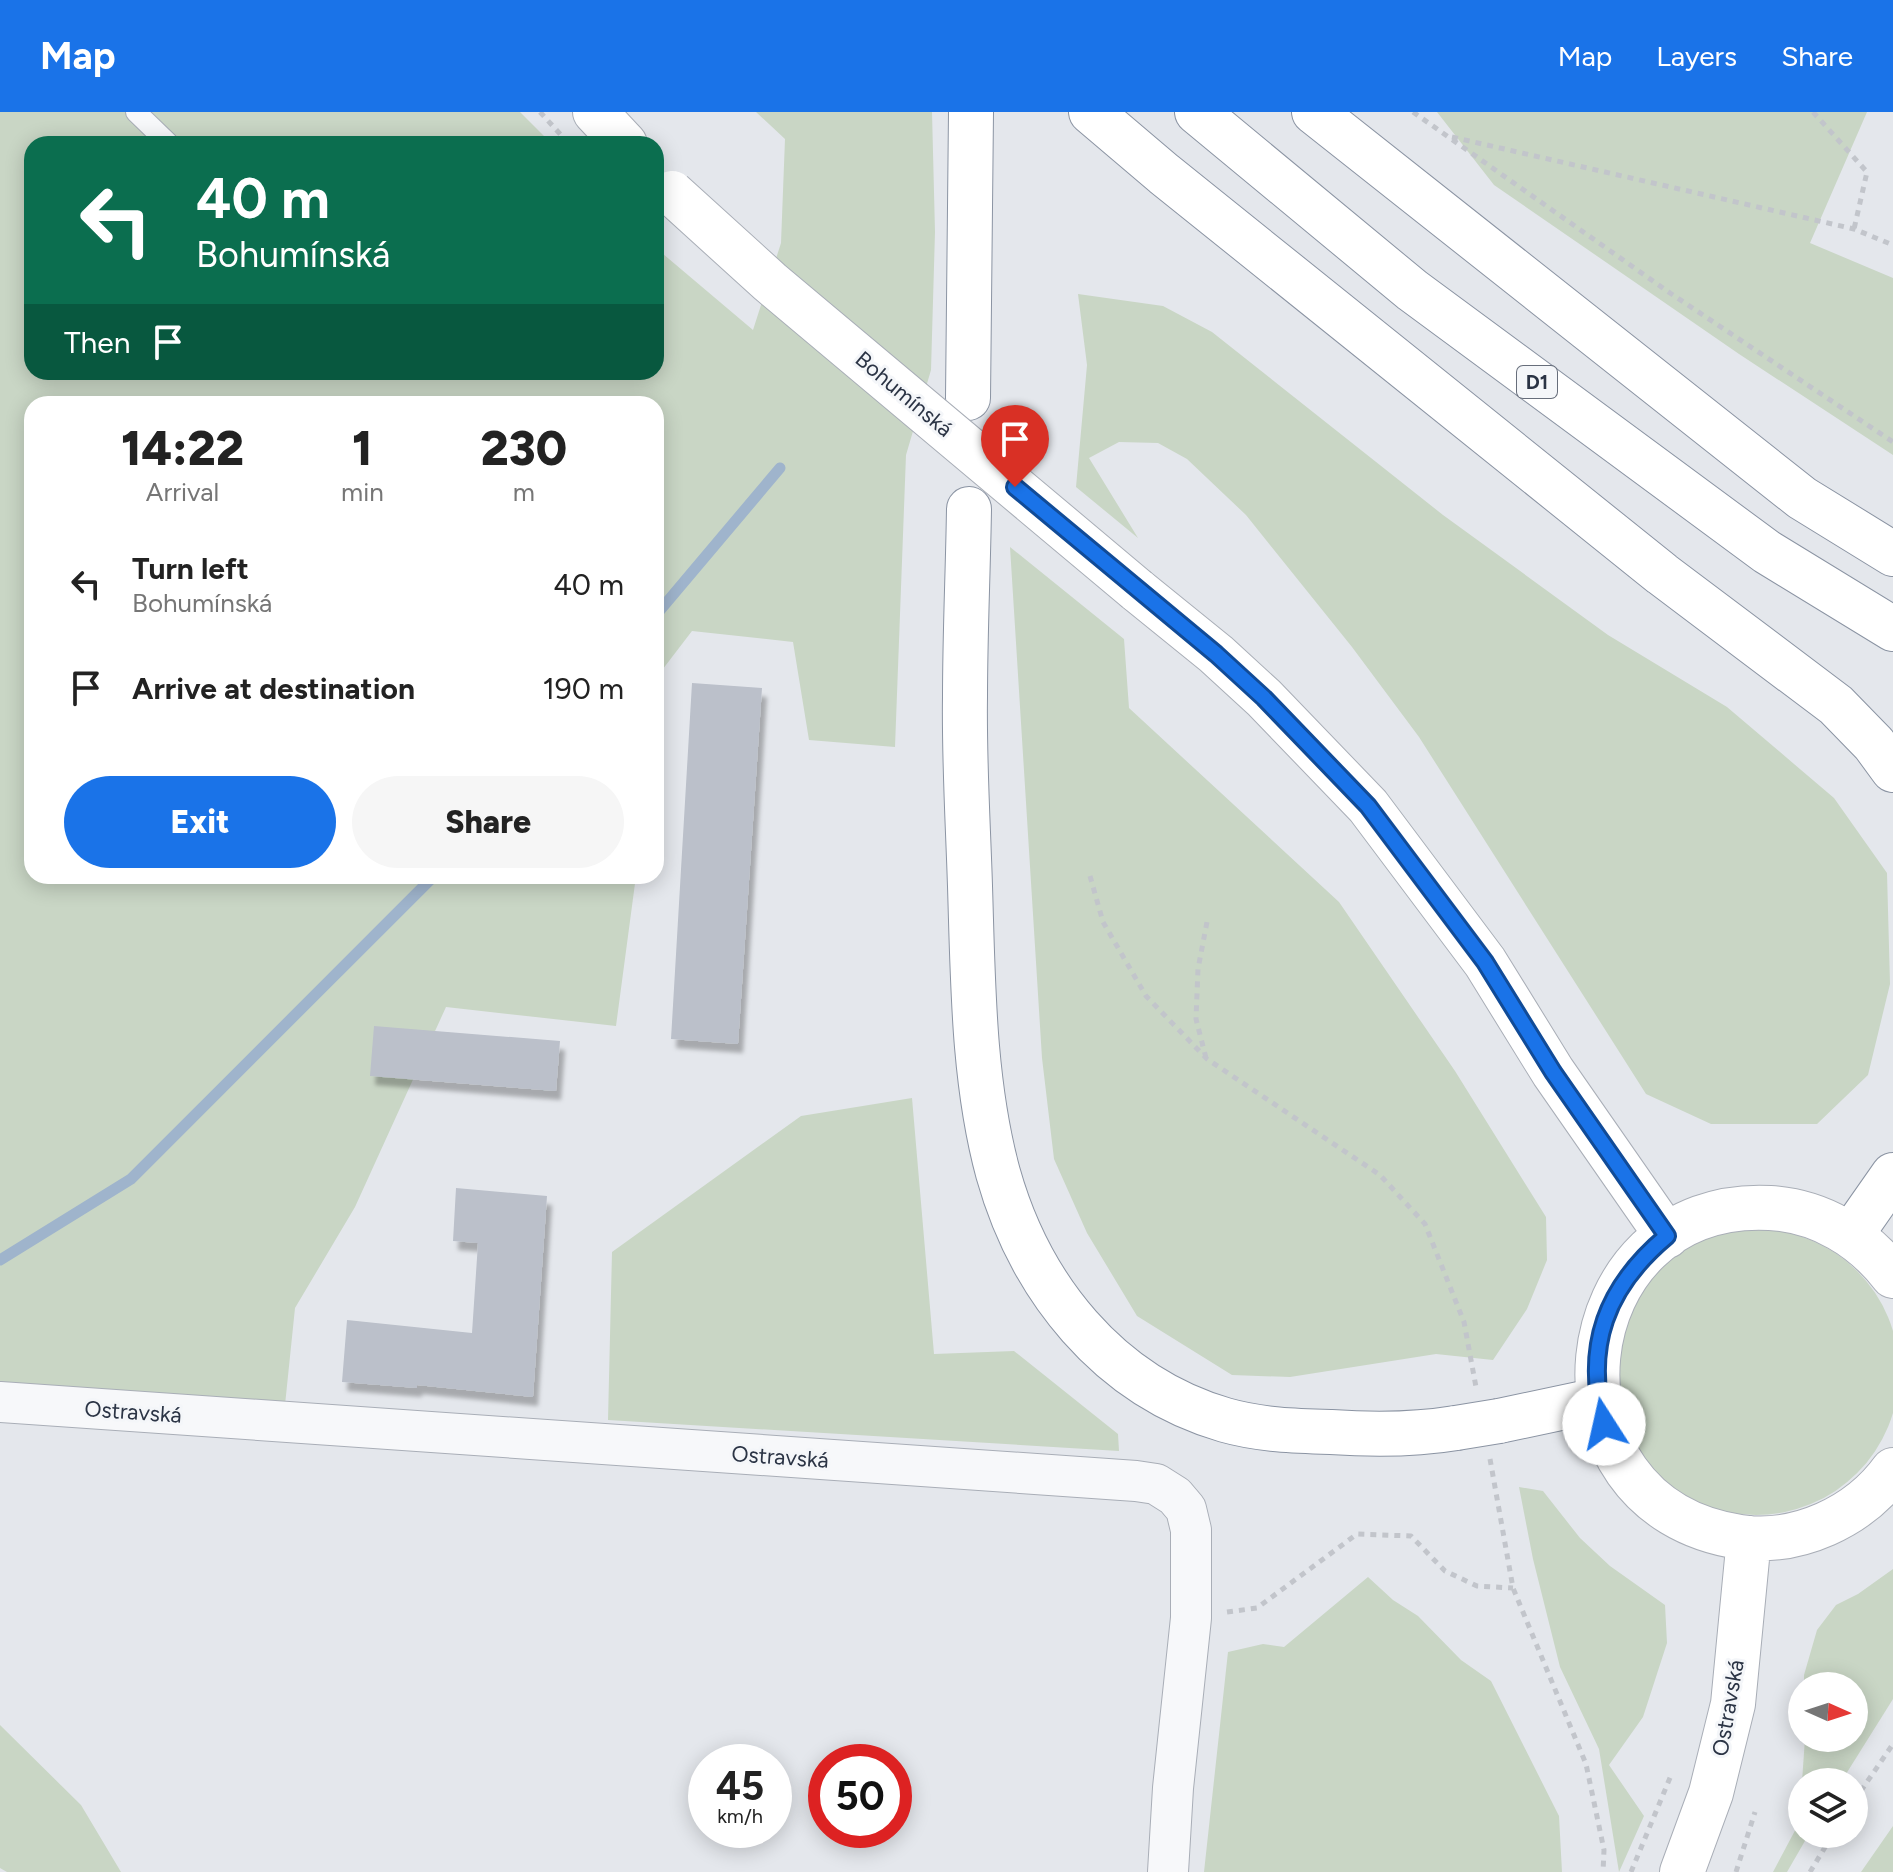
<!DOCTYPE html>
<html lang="en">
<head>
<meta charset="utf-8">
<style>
  :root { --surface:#fff; --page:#f6f6f6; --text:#222; --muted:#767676; --accent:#1a73e8 }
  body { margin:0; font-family:Figtree,sans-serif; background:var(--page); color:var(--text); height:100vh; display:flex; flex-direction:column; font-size:30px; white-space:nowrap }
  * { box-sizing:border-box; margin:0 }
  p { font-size:26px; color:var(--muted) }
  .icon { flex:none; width:44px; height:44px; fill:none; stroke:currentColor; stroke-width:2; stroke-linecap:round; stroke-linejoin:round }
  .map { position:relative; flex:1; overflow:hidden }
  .sheet { position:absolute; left:24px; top:284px; width:640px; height:488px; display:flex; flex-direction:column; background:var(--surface); border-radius:24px; box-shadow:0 4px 20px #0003 }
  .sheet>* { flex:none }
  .top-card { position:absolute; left:24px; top:24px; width:640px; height:244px; border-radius:24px; box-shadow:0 4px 20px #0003; background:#0b6e4f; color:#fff; overflow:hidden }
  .needle { width:52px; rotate:93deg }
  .buttons { position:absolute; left:1788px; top:1560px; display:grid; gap:16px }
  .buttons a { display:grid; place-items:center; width:80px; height:80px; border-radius:50%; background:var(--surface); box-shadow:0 4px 20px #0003; font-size:40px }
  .speed { position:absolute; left:688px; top:1632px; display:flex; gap:16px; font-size:40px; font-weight:700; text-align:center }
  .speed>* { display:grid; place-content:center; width:104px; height:104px; border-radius:50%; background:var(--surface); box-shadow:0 4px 20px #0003; line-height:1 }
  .speed small { font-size:20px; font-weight:400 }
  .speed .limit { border:12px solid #d22; background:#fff; color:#111 }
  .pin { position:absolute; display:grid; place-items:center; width:68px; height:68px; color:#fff; margin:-82px -34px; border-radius:50% 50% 50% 0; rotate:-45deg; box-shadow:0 0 8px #0007 }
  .pin .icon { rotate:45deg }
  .me { position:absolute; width:88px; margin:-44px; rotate:350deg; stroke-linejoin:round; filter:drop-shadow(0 0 6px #0008) }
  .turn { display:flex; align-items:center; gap:28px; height:168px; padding:0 40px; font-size:36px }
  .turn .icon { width:104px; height:104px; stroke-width:2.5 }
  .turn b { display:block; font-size:56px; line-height:68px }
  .then { display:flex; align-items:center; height:76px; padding:0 40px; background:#0003; gap:16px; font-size:30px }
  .eta { display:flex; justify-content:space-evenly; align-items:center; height:136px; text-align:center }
  .eta b { font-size:48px; font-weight:800; line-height:56px }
  .action { display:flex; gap:16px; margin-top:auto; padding:16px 40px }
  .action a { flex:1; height:92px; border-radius:48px; background:var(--accent); color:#fff; font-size:32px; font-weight:800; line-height:92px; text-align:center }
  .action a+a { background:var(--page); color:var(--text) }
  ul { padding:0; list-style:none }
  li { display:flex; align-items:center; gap:24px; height:104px; padding:0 40px }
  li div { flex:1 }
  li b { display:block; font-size:30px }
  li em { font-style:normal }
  header { display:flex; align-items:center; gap:48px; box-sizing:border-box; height:112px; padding:0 40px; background:var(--accent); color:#fff }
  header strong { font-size:38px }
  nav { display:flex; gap:44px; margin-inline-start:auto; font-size:28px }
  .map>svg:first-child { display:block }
  .green { fill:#c9d6c5 }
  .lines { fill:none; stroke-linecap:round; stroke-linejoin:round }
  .stream { stroke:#9fb4cc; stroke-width:11 }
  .building { fill:#bbc0ca; filter:url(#shadow) }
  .service-casing { stroke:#a9aeb7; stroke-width:22 }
  .minor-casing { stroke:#a9aeb7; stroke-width:42 }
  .secondary-casing { stroke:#a9aeb7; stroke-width:46 }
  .motorway-casing { stroke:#8b94a3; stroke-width:46 }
  .path { stroke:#c2c5cb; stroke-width:5; stroke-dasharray:6 6; stroke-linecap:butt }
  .service { stroke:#f7f8fa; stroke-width:20 }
  .minor { stroke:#f7f8fa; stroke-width:40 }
  .secondary { stroke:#fff; stroke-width:44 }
  .motorway { stroke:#fff; stroke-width:44 }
  .secondary-bridge-casing { stroke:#a9aeb7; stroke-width:46; stroke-linecap:butt }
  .motorway-bridge-casing { stroke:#8b94a3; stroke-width:46; stroke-linecap:butt }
  .secondary-bridge { stroke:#fff; stroke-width:44 }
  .motorway-bridge { stroke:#fff; stroke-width:44 }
  .route-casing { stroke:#114b97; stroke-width:20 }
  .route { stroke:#1a73e8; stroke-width:14 }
  .labels { text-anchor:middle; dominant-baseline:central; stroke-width:6; stroke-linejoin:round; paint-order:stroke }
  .shield { fill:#f4f6f9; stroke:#676e7b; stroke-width:2 }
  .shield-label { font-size:20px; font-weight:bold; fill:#2b3445 }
  .street-label { font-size:22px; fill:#2b3445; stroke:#f4f6f9 }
</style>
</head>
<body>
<header>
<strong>Map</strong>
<nav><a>Map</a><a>Layers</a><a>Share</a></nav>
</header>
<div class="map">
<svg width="1893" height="1760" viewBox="0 0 1893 1760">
  <defs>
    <filter id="shadow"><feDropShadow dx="5" dy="9" stdDeviation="2" flood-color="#0004"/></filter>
  </defs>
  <rect width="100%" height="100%" fill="#e4e7ec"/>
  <path class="green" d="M0 0H520L552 32H32V260H656V136L753 218 781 131 785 27 756 0H932L935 120 931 258 906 343 895 635 809 628 793 530 692 519 656 566V292H32V764H636L616 914 446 895 355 1095 295 1196 285 1293 0 1278Z
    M1437 0H1867L1810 131 1893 166V343L1739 242 1494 73Z
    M1078 182 1163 194 1212 220 1443 403 1608 523 1727 595 1834 686 1887 761 1890 872 1868 963 1817 1012H1711L1646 982 1419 625 1352 535 1246 403 1187 347 1158 331 1119 330 1089 346 1138 426 1076 375 1087 253Z
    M1010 435 1124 527 1129 596 1339 790 1455 959 1546 1105 1547 1148 1527 1197 1493 1248 1436 1242 1290 1265 1232 1263 1137 1204 1087 1121 1054 1047 1042 946Z
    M912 986 934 1242 1014 1239 1118 1322 1119 1339 608 1308 612 1140 801 1004Z
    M1613 1260a143 143 0 1 1 286 0a143 143 0 1 1-286 0Z
    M1519 1375 1543 1379 1580 1426 1610 1454 1665 1493 1667 1531 1643 1605 1609 1653 1644 1704 1619 1760 1599 1637 1560 1555 1533 1447Z
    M1893 1457V1587L1841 1670H1802L1805 1626H1854V1574H1804V1563L1817 1518 1836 1493 1858 1482Z
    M1368 1465 1393 1488 1418 1504 1461 1548 1491 1569 1559 1704 1562 1760H1204L1228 1540 1263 1532 1284 1535Z
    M0 1613 81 1693 121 1760H7L0 1756Z
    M1802 1672V1722H1809L1787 1760H1773L1799 1711Z
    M1893 1714V1760H1861Z"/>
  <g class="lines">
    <path class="stream" d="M656 503 780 356
      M0 1148 131 1067 434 764"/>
  </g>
  <path class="building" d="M692 571 762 576 738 932 671 927Z
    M374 914 560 929 556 979 370 964Z
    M456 1076 547 1084 533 1285 417 1273V1276L342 1270 347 1208 472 1221 478 1131 453 1129Z"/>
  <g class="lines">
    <g class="service-casing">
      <path id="service" d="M136 0 168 31"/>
    </g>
    <g class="minor-casing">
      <path id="minor" d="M0 1290 1136 1369 1156 1372 1175 1384 1186 1397 1191 1418V1506L1173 1676 1168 1760"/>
    </g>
    <g class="secondary-casing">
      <path id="secondary" d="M595 0 625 32
        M1137 478 1216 542 1264 586 1368 694 1485 850 1553 960 1667 1124
        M1893 1164C1863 1125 1820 1099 1770 1096 1562 1085 1530 1394 1740 1425 1798 1433 1859 1405 1893 1358
        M1682 1760 1711 1681 1733 1592 1749 1426"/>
    </g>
    <g class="motorway-casing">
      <path id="motorway" d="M1091 0 1164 62 1662 462 1836 593 1874 632 1893 658
        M1197 0 1412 178 1767 440 1893 517
        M1314 0 1802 386 1893 442
        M968 286 971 0
        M969 397C968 460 965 523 965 585 964 648 968 711 970 774 973 869 973 969 998 1061 1030 1175 1108 1274 1225 1308 1260 1318 1296 1319 1331 1320 1374 1323 1414 1323 1456 1316
        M1851 1123 1893 1063
        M1499 1309 1598 1288"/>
    </g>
    <path class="path" d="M540 0 561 23
      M1413 0 1670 181 1893 330
      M1813 0 1867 60 1854 117
      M1452 25 1854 117 1893 133
      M1090 764 1103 810 1146 884 1207 947 1380 1063 1425 1112 1464 1210 1476 1275
      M1206 946 1196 907 1198 857 1207 810
      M1490 1347 1513 1476 1586 1652 1604 1738 1603 1760
      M1227 1500 1257 1496 1357 1422 1411 1424 1445 1459 1477 1474 1513 1476
      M1854 1689 1893 1632
      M1631 1760 1672 1661
      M1736 1760 1755 1700
      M1810 1760 1833 1722"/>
    <use href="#service" class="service"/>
    <use href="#minor" class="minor"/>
    <use href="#secondary" class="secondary"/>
    <use href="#motorway" class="motorway"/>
    <g class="secondary-bridge-casing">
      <path id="secondary-bridge" d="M672 81 770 170 1137 478"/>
    </g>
    <g class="motorway-bridge-casing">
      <path id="motorway-bridge" d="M1456 1316 1499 1309"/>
    </g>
    <use href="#secondary-bridge" class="secondary-bridge"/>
    <use href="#motorway-bridge" class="motorway-bridge"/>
  </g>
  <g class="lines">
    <g class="route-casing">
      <path id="route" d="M1015 375 1216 542 1264 586 1368 694 1485 850 1553 960 1667 1124C1606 1175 1584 1234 1604 1312"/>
    </g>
    <use href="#route" class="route"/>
  </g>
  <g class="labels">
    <rect class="shield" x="1517" y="254" width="40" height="32" rx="6"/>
    <g class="shield-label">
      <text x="1537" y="270">D1</text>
    </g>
    <g class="street-label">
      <text transform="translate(904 282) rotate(40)">Bohumínská</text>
      <text transform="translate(133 1300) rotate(4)">Ostravská</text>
      <text transform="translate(780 1345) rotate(4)">Ostravská</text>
      <text transform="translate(1728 1596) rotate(-80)">Ostravská</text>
    </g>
  </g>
</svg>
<div class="buttons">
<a><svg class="needle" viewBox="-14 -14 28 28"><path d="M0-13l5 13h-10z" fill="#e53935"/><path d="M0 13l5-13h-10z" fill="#767676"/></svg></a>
<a><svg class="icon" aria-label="layers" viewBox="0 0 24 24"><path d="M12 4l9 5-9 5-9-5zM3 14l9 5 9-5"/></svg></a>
</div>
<div class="speed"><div>45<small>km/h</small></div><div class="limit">50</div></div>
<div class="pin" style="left:1015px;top:375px;background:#d93025"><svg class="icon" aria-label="arrive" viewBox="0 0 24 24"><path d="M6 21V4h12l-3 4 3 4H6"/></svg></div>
<svg class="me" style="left:1604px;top:1312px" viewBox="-20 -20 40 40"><circle r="19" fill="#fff"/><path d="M0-13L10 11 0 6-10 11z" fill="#1a73e8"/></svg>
<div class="top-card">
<div class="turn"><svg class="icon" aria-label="left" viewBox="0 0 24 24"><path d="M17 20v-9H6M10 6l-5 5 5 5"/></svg><div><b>40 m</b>Bohumínská</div></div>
<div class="then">Then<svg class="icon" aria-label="arrive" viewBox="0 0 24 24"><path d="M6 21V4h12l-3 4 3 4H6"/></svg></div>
</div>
<section class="sheet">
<div class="eta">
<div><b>14:22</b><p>Arrival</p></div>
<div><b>1</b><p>min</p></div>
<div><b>230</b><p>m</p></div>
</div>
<ul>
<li><svg class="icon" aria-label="left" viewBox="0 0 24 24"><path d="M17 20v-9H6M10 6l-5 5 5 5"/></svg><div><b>Turn left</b><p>Bohumínská</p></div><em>40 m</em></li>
<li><svg class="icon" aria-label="arrive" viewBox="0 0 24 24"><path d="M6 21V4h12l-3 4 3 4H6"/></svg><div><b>Arrive at destination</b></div><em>190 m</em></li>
</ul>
<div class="action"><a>Exit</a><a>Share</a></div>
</section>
</div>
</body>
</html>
